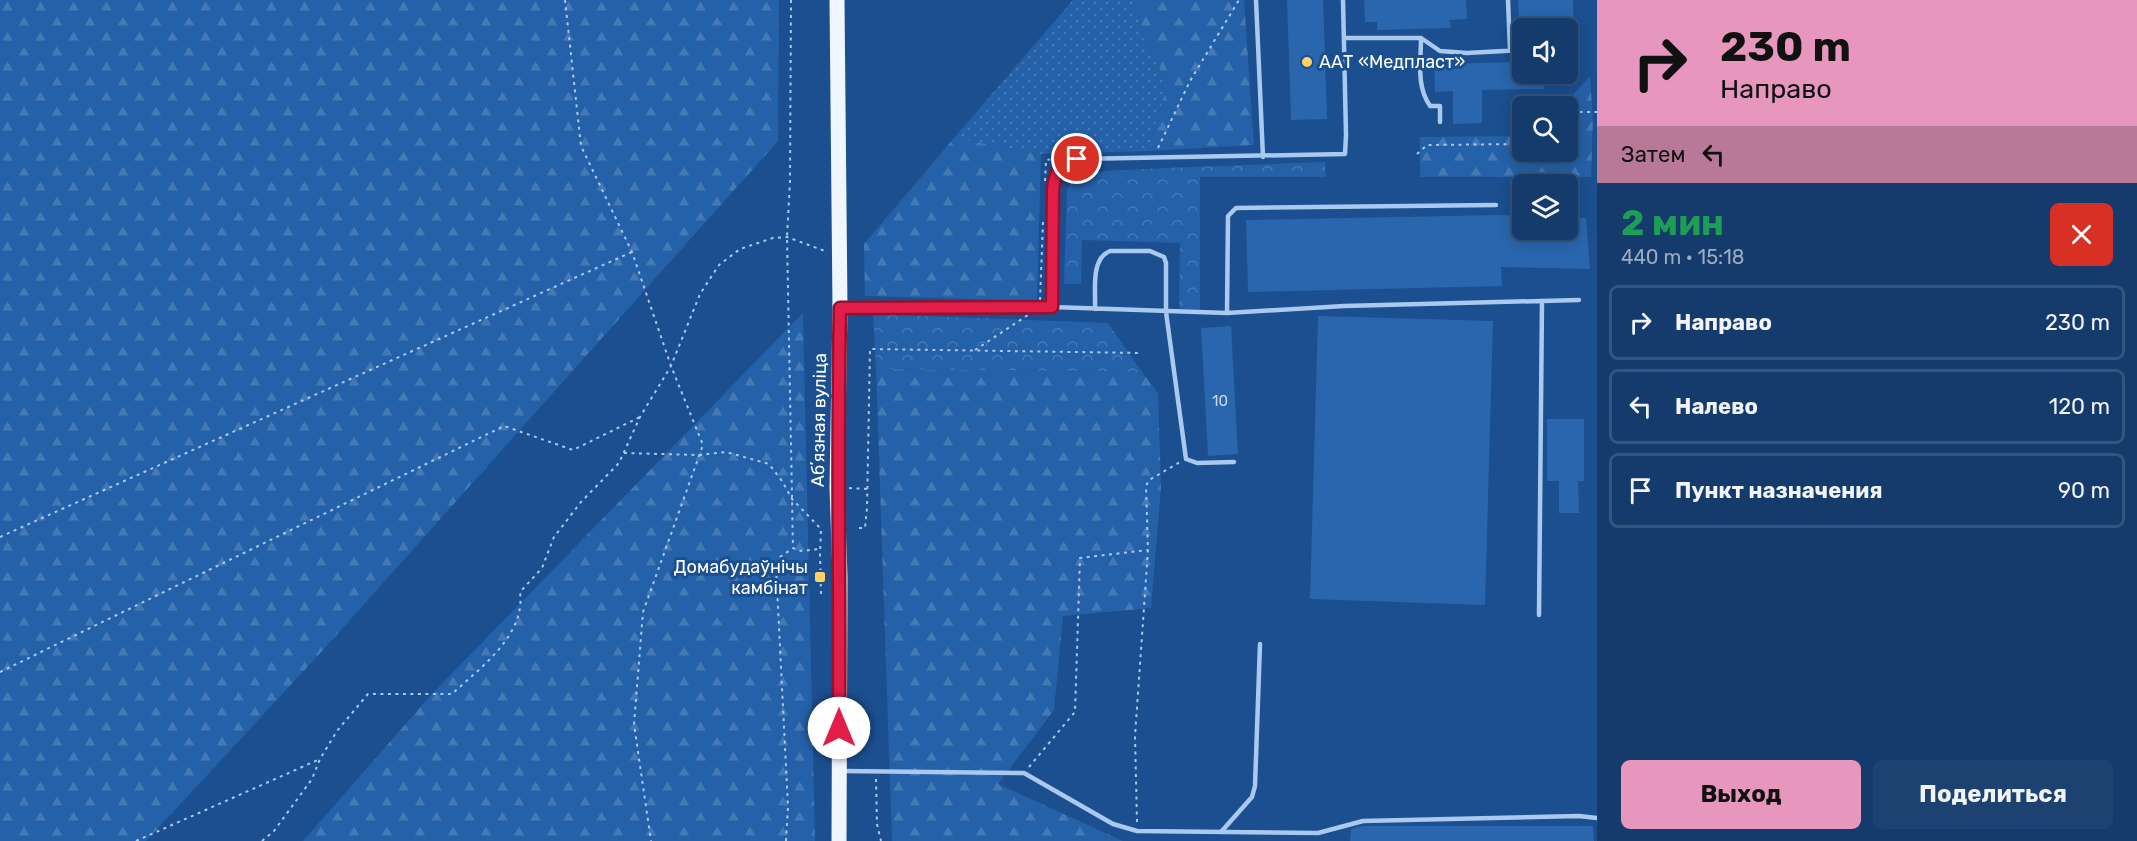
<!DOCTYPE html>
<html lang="ru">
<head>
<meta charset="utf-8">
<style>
  :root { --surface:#143b6b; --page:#1d4271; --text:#f1f3f6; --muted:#9dadc1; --line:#33557e; --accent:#e797bd }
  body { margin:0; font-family:Rubik,sans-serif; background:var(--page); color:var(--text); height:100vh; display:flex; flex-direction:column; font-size:22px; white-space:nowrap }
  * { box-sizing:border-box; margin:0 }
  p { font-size:20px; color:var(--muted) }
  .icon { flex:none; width:33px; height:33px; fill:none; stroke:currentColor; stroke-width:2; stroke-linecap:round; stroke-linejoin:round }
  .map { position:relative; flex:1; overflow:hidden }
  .side { display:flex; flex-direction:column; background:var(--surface); width:540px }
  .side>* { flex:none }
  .hud { background:#e797bd; color:#111; overflow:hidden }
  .buttons { position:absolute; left:1512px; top:18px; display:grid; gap:12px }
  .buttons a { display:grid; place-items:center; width:66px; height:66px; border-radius:9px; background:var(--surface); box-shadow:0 3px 15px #0003,0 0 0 2px var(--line); font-size:30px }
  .pin { position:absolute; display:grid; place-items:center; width:51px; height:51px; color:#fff; margin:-26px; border:3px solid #fff; border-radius:50%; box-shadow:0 2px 6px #0007 }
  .me { position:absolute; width:66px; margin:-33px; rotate:0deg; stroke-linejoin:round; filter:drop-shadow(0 0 4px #0008) }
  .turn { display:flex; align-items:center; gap:21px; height:126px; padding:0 24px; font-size:27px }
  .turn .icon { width:78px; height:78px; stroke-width:2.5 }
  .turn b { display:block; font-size:42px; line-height:51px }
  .then { display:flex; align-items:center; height:57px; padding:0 24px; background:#0003; gap:12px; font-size:22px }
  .round { display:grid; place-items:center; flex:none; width:63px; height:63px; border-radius:9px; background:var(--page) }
  .summary { display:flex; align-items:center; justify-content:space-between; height:102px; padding:0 24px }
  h1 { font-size:36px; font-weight:700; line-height:45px; color:#1e9e55 }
  .action { display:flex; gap:12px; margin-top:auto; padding:12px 24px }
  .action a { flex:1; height:69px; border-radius:9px; background:var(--accent); color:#111; font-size:24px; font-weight:700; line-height:69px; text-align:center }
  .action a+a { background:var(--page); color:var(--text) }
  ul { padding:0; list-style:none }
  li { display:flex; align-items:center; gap:18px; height:75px; margin:0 12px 9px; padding:0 12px; border:3px solid var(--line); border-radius:9px }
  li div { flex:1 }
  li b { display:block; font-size:22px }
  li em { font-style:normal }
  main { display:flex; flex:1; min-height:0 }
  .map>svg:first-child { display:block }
  .grass { fill:url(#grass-dots) }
  .forest { fill:url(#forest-firs) }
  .park { fill:url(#park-crowns) }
  .building { fill:#2a66ad }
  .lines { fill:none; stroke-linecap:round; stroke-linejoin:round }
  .path { stroke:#a9c9ee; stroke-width:2; stroke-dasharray:3 4.5; stroke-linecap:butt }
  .lane { stroke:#a9c9ee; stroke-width:4.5 }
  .primary { stroke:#f0f6ff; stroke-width:15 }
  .route-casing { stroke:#92132f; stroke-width:15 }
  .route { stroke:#e11d48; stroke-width:10 }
  .poi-dot { fill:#ffd166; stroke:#1b4f8f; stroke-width:2 }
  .labels { text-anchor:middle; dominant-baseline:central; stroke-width:6; stroke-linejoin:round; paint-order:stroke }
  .number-label { font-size:15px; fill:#cad9ea }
  .poi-label { font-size:18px; fill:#fff; stroke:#1b4f8f; text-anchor:start }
  .street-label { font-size:18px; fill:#fff; stroke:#1b4f8f }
</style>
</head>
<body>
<main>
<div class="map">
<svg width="1597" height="841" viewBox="0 0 1597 841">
  <defs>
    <pattern id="grass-dots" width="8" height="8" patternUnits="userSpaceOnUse" patternTransform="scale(1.5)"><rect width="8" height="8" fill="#2461a8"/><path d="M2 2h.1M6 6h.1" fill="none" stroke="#4579b5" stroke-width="1.8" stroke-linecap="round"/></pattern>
    <pattern id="forest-firs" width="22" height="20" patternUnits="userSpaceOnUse" patternTransform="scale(1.5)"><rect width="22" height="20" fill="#2461a8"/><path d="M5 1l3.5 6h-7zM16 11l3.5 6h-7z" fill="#4579b5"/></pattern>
    <pattern id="park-crowns" width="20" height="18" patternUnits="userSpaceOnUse" patternTransform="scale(1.5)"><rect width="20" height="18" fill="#2461a8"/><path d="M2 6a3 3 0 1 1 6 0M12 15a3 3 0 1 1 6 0" fill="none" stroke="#4579b5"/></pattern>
  </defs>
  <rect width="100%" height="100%" fill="#1b4f8f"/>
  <path class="grass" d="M1073 0H1134L1145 43 1168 82 1148 151 1041 154 954 138Z"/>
  <path class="forest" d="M0 0H779L778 141 325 648 146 841H0Z
    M1134 0H1244L1254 145 1148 151 1168 82 1145 43Z
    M1590 76 1593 121 1591 177H1420V137L1522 136V152H1568V106H1563Z
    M954 138 1041 154 1037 301 865 296V300L864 244Z
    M803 313 815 841H303L431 695Z
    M876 369 1142 372 1158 393 1161 487 1151 608 1063 616 1054 710 998 784 1123 841H892Z"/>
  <path class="park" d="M1325 162 1326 177H1200V312L1179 308 1180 243 1082 240 1081 284H1064L1067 189 1075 176 1105 171 1165 168Z
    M873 314 1108 323 1142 372 876 369Z"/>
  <path class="building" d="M1287 0H1323L1327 119 1291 120Z
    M1364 0H1466L1467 19 1450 20 1451 28 1377 30V22H1365Z
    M1518 0H1573L1574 28H1519Z
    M1522 62V74H1543L1544 89 1482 90V123L1453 124V91L1435 92 1434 64Z
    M1500 215 1522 216V230H1568V218H1586L1590 269 1501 267 1502 286 1248 292 1246 220Z
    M1318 316 1493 321 1485 605 1310 599Z
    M1231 326 1238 454 1208 456 1201 328Z
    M1547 419H1584V481H1578L1579 513H1559V481H1547Z
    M1363 826H1593L1594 841H1350L1351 829Z"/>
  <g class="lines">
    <path class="path" d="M565 0 581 146 632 252 671 366 703 445 643 612 634 724 651 841
      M791 0 790 181 787 237 793 548 801 551 820 549
      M1568 121 1578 112H1597
      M1158 148 1190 81 1239 0
      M1417 154 1427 145 1522 144
      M1045 181 1046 160 1055 159
      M1040 300 1043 222
      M975 350 1028 315
      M624 453 699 455 726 452 769 464 782 481 792 499 821 529
      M849 488 867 489
      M859 528H865L867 508 870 349 1142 353
      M0 537 632 252
      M821 594 820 555 821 529
      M0 672 504 426 573 450 640 417
      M1029 767 1075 712 1080 558 1148 550
      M876 779 877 824 881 841
      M1137 822 1135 736 1148 550 1146 486 1149 480 1180 462
      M136 841 320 759
      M262 841 274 831 312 779 320 759 337 731 368 694H452C480 668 526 635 520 592L542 568 554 537 581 502 619 463 640 417 671 366 700 294 719 265 740 249 773 238 787 237 825 251
      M786 841 788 807 776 567 780 557 793 548"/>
    <path class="lane" d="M1256 0 1263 157
      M1508 0 1510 50
      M1344 38H1421L1440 51 1467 53 1522 50
      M1421 38C1421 61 1416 86 1430 106H1440V122
      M1052 307 1227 313 1344 306 1579 300
      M842 308 1052 307 1053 188C1056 170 1059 163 1078 159L1345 154 1346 135 1343 0
      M1095 309C1096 291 1090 259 1110 251H1150L1164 257 1166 263V312L1186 459 1197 463 1234 462
      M1227 313 1228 216 1236 208 1496 205
      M1539 615 1542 301
      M842 771 1024 773 1113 824 1137 831 1318 833 1363 821 1579 816 1597 818
      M1221 832 1252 797 1255 786 1260 644"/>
    <path class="primary" d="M837 0 840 308 837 487 840 577 839 841"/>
  </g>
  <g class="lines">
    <g class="route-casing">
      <path id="route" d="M839 728C840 588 837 448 840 308L1052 307 1053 188C1056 170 1059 163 1077 159"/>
    </g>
    <use href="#route" class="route"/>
  </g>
  <g class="poi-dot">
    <circle cx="1307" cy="62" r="6"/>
    <rect x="814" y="571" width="12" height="12" rx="3"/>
  </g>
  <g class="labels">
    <g class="number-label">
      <text x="1220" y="401">10</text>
    </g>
    <g class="poi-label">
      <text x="1319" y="62">ААТ «Медпласт»</text>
      <text x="808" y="567" text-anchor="end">Домабудаўнічы<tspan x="808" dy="21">камбінат</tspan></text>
    </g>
    <g class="street-label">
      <text transform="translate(819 420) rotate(-89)">Абʼязная вуліца</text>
    </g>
  </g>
</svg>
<div class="buttons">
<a><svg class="icon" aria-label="sound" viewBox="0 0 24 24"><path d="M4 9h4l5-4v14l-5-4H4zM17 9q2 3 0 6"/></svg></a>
<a><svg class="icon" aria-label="search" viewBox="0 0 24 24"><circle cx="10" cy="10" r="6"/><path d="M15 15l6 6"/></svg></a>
<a><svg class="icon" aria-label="layers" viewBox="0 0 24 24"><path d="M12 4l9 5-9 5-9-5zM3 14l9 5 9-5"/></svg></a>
</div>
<div class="pin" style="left:1077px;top:159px;background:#d93025"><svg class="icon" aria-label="arrive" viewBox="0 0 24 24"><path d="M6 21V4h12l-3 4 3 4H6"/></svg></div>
<svg class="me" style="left:839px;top:728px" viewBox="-20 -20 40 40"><circle r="19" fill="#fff"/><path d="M0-13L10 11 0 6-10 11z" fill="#e11d48"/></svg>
</div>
<section class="side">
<div class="hud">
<div class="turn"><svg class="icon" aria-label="right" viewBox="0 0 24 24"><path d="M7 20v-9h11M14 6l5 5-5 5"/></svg><div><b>230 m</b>Направо</div></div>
<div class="then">Затем<svg class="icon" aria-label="left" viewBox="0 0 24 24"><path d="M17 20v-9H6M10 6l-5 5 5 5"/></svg></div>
</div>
<div class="summary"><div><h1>2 мин</h1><p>440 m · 15:18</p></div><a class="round" style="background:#d93025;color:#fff"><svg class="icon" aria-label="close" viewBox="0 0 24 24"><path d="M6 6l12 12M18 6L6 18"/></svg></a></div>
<ul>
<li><svg class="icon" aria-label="right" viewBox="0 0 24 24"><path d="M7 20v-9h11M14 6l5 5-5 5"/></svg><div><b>Направо</b></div><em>230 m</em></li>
<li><svg class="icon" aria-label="left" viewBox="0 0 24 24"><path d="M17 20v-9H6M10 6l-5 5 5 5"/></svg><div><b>Налево</b></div><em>120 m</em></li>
<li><svg class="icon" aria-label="arrive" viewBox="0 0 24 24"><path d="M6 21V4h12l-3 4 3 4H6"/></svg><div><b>Пункт назначения</b></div><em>90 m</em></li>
</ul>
<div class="action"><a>Выход</a><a>Поделиться</a></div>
</section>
</main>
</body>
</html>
